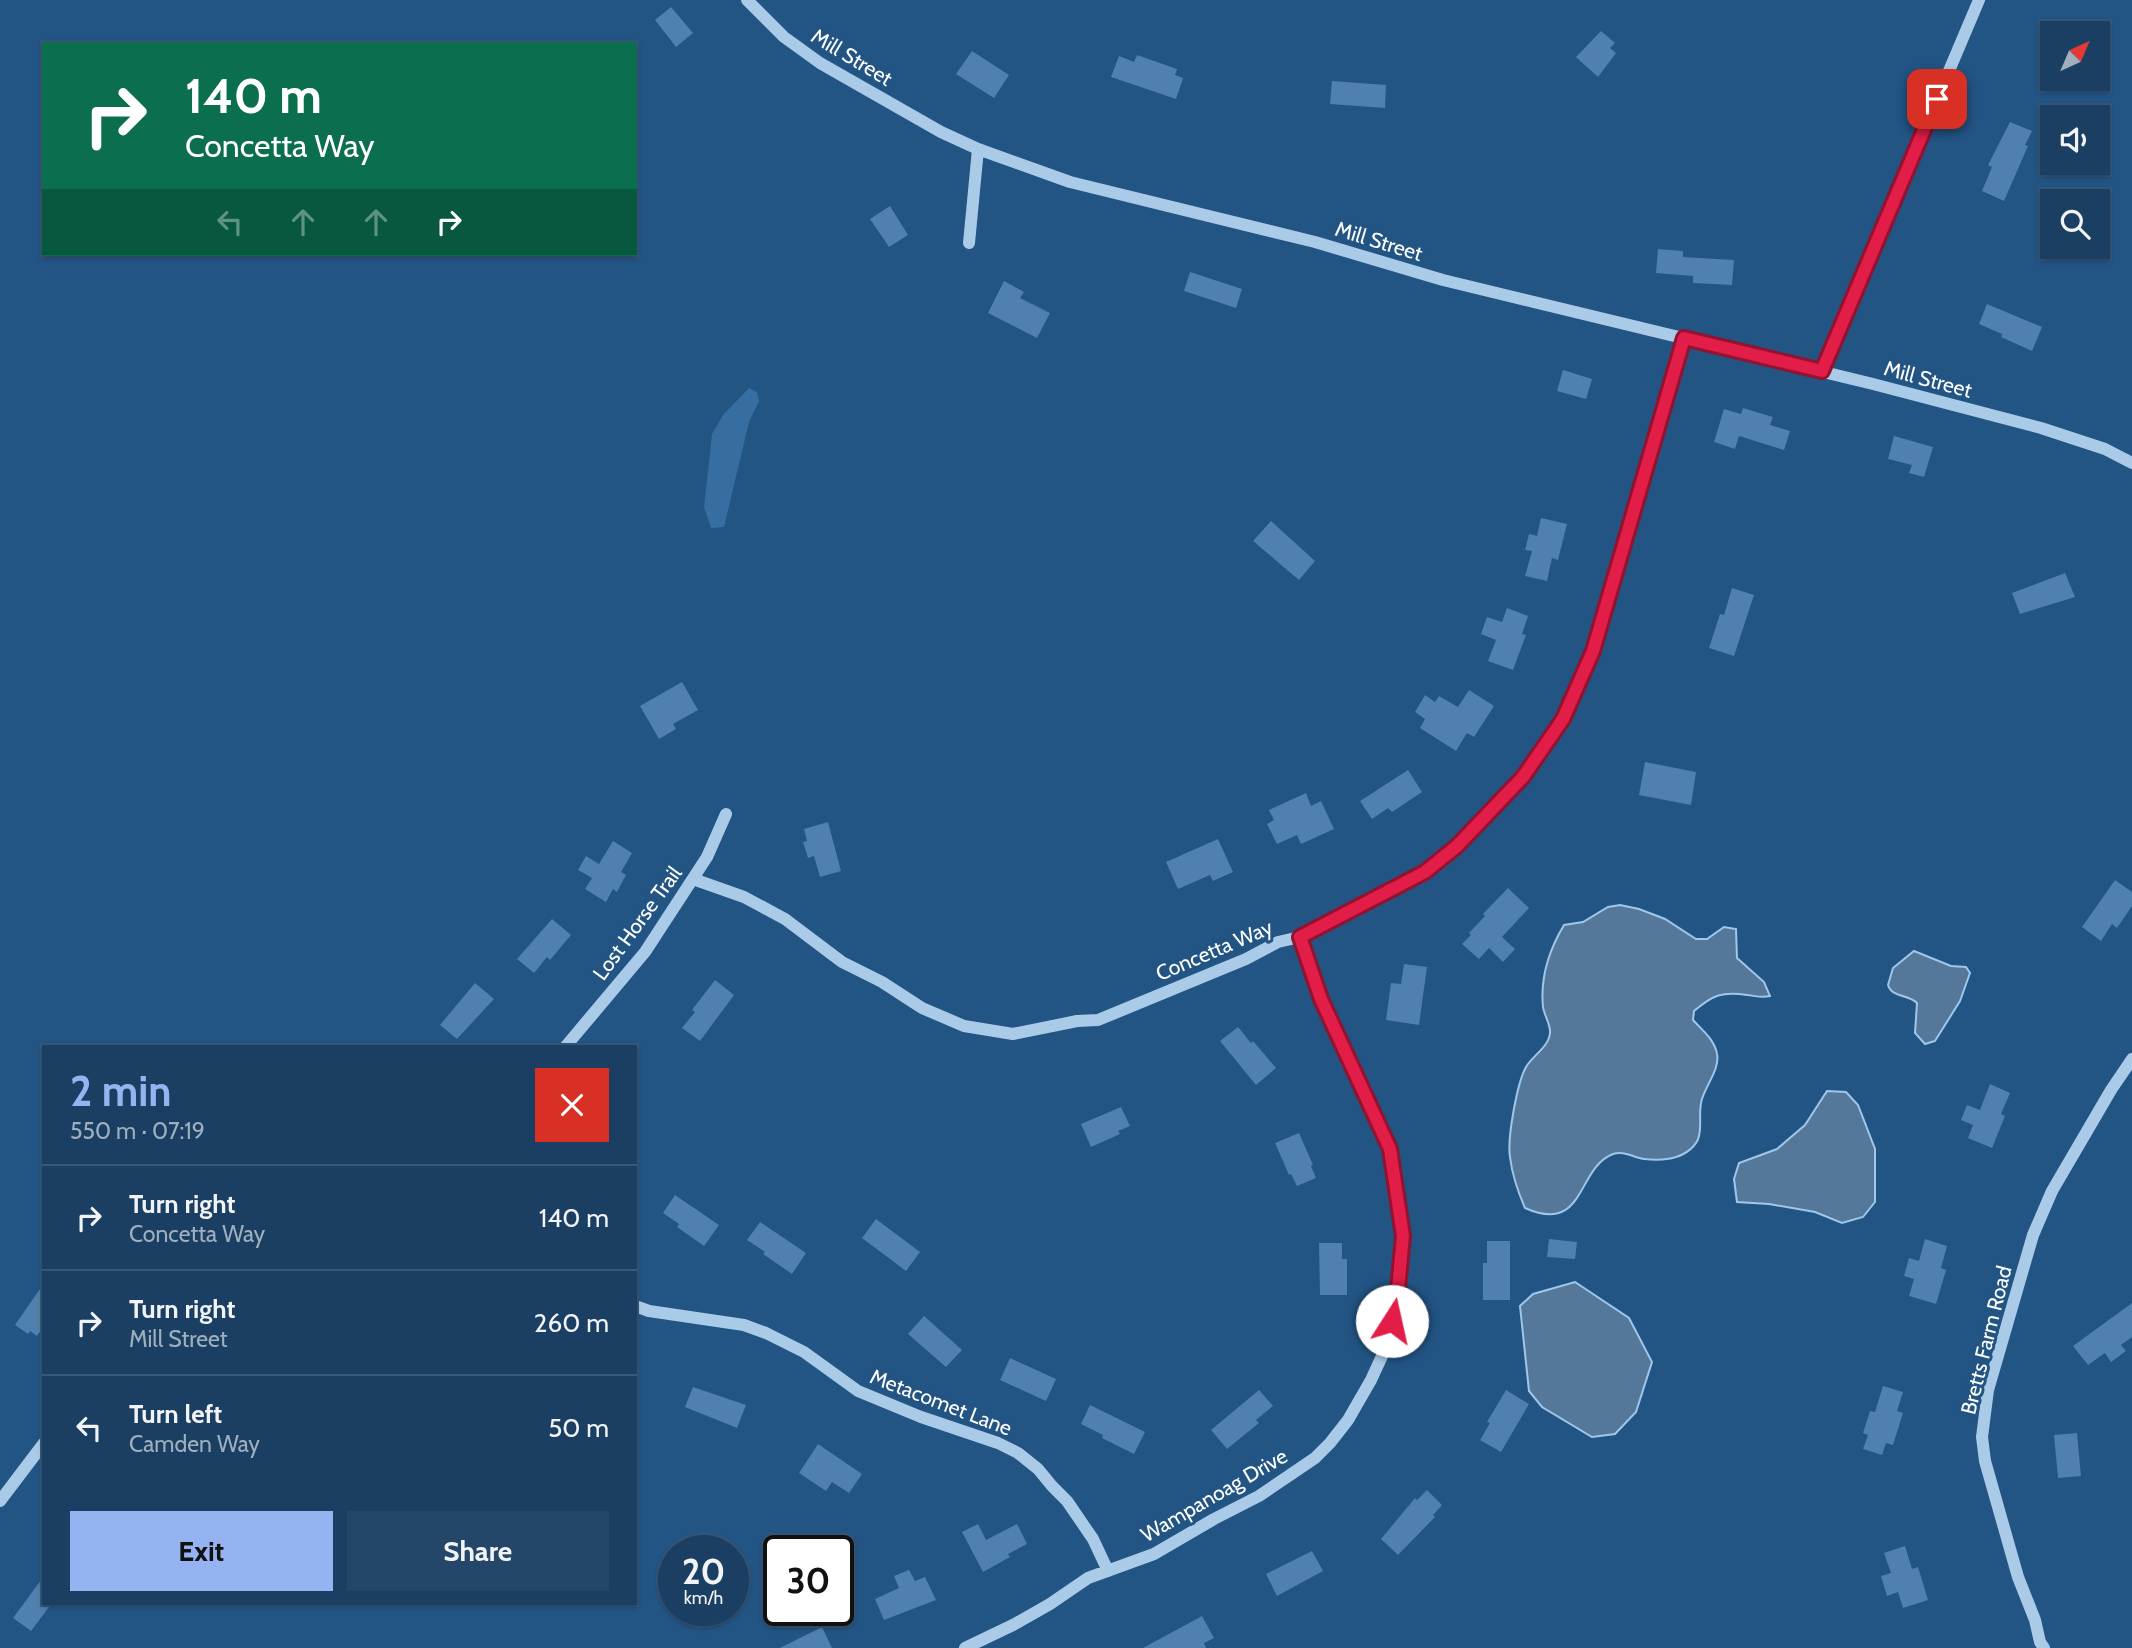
<!DOCTYPE html>
<html lang="en">
<head>
<meta charset="utf-8">
<style>
  :root { --surface:#1a3f63; --page:#234669; --text:#f1f3f6; --muted:#9fafbe; --line:#385878; --accent:#95b2f1 }
  body { margin:0; font-family:Cabin,sans-serif; background:var(--page); color:var(--text); height:100vh; display:flex; flex-direction:column; font-size:26px; white-space:nowrap }
  * { box-sizing:border-box; margin:0 }
  p { font-size:23px; color:var(--muted) }
  .icon { flex:none; width:38px; height:38px; fill:none; stroke:currentColor; stroke-width:2; stroke-linecap:round; stroke-linejoin:round }
  .map { position:relative; flex:1; overflow:hidden }
  .side { position:absolute; left:42px; top:1045px; width:595px; height:560px; display:flex; flex-direction:column; background:var(--surface); border-radius:0px; box-shadow:0 2px 5px #0004,0 0 0 2px var(--line) }
  .side>* { flex:none }
  .banner { position:absolute; left:42px; top:42px; width:595px; height:214px; border-radius:0px; box-shadow:0 2px 5px #0004,0 0 0 2px var(--line); background:#0b6e4f; color:#fff; overflow:hidden }
  .needle { width:46px; rotate:44deg }
  .buttons { position:absolute; left:2040px; top:21px; display:grid; gap:14px }
  .buttons a { display:grid; place-items:center; width:70px; height:70px; border-radius:0px; background:var(--surface); box-shadow:0 2px 5px #0004,0 0 0 2px var(--line); font-size:35px }
  .speed { position:absolute; left:658px; top:1535px; display:flex; gap:14px; font-size:35px; font-weight:700; text-align:center }
  .speed>* { display:grid; place-content:center; width:91px; height:91px; border-radius:50%; background:var(--surface); box-shadow:0 2px 5px #0004,0 0 0 2px var(--line); line-height:1 }
  .speed small { font-size:18px; font-weight:400 }
  .speed .limit { border:4px solid #111; border-radius:10px; background:#fff; color:#111 }
  .pin { position:absolute; display:grid; place-items:center; width:60px; height:60px; color:#fff; margin:-30px; border-radius:14px; box-shadow:0 4px 10px #0006 }
  .me { position:absolute; width:77px; margin:-38px; rotate:10deg; stroke-linejoin:round; filter:drop-shadow(0 0 5px #0008) }
  .turn { display:flex; align-items:center; gap:24px; height:147px; padding:0 28px; font-size:32px }
  .turn .icon { width:91px; height:91px; stroke-width:2.5 }
  .turn b { display:block; font-size:49px; line-height:60px }
  .lanes { display:flex; align-items:center; height:66px; padding:0 28px; background:#0003; justify-content:center; gap:35px; direction:ltr }
  .lanes .off { opacity:.35 }
  .round { display:grid; place-items:center; flex:none; width:74px; height:74px; border-radius:0px; background:var(--page) }
  .overview { display:flex; align-items:center; justify-content:space-between; height:119px; padding:0 28px }
  h1 { font-size:42px; font-weight:700; line-height:52px; color:var(--accent) }
  .cta { display:flex; gap:14px; margin-top:auto; padding:14px 28px }
  .cta a { flex:1; height:80px; border-radius:0px; background:var(--accent); color:#111; font-size:28px; font-weight:700; line-height:80px; text-align:center }
  .cta a+a { background:var(--page); color:var(--text) }
  ul { padding:0; list-style:none }
  li { display:flex; align-items:center; gap:21px; height:105px; padding:0 28px; border-top:2px solid var(--line) }
  li div { flex:1 }
  li b { display:block; font-size:26px }
  li em { font-style:normal }
  .map>svg:first-child { display:block }
  .green { fill:#366ea1 }
  .water { fill:#55789a; stroke:#9ec7ea; stroke-width:2 }
  .building { fill:#4f80ae }
  .lines { fill:none; stroke-linecap:round; stroke-linejoin:round }
  .minor { stroke:#aacbe8; stroke-width:12 }
  .route-casing { stroke:#92132f; stroke-width:18 }
  .route { stroke:#e11d48; stroke-width:12 }
  .labels { text-anchor:middle; dominant-baseline:central; stroke-width:6; stroke-linejoin:round; paint-order:stroke }
  .street-label { font-size:21px; fill:#fff; stroke:#225484 }
</style>
</head>
<body>
<div class="map">
<svg width="2132" height="1648" viewBox="0 0 2132 1648">
  <rect width="100%" height="100%" fill="#225484"/>
  <path class="green" d="M749 388 757 392 759 401 749 422 724 527 711 528 704 507 712 434 723 415Z"/>
  <path class="water" d="M1620 905 1639 909 1665 919 1696 939H1707L1724 927 1736 929 1737 958 1764 982 1770 996C1762 998 1756 996 1747 995 1722 991 1713 995 1694 1011L1693 1020C1702 1030 1715 1040 1717 1054 1720 1069 1706 1085 1702 1099 1698 1111 1702 1124 1699 1136 1697 1146 1686 1154 1676 1157 1667 1160 1654 1160 1644 1159 1634 1158 1624 1150 1613 1154 1576 1168 1586 1235 1525 1208 1518 1192 1512 1174 1510 1157 1507 1139 1517 1083 1526 1067 1532 1056 1549 1047 1550 1033 1551 1025 1544 1015 1543 1007 1540 977 1549 950 1564 925L1583 922 1608 907Z
    M1914 951 1951 966 1966 967 1970 973 1960 1001 1935 1041 1925 1044 1915 1033 1917 1003C1908 994 1892 998 1888 985L1893 968Z
    M1827 1091 1846 1092 1858 1105 1875 1149V1202L1863 1217 1842 1223 1815 1212 1769 1204 1737 1202 1734 1179 1739 1163 1777 1149 1805 1125Z
    M1575 1282 1629 1318 1652 1362 1636 1412 1615 1434 1592 1437 1542 1407 1529 1391 1520 1306 1533 1294Z"/>
  <path class="building" d="M671 7 693 33 676 47 655 20Z
    M1601 31 1615 43 1610 48 1616 53 1598 77 1576 57Z
    M972 51 1009 75 994 98 956 74Z
    M1137 55 1177 69 1175 75 1183 78 1176 99 1111 77 1119 56 1134 62Z
    M1332 81 1386 85 1385 108 1330 104Z
    M2010 122 2032 131 2025 145 2028 146 2004 201 1982 191 1992 167 1988 165Z
    M890 206 908 235 889 247 870 219Z
    M1658 249 1683 251V257L1734 260 1732 285 1693 283V276L1656 273Z
    M1190 272 1242 289 1236 308 1184 291Z
    M1004 281 1024 292 1020 298 1050 313 1037 338 988 313Z
    M1987 304 2042 327 2032 351 2001 337 2002 334 1979 324Z
    M1563 370 1592 379 1586 399 1557 391Z
    M1743 408 1773 417 1770 425 1790 431 1784 450 1739 436 1735 449 1714 442 1724 409 1741 414Z
    M1894 436 1933 447 1924 477 1909 473 1912 465 1888 459Z
    M1541 518 1567 524 1558 560 1552 558 1547 581 1525 576 1532 551 1525 550 1529 534 1537 536Z
    M1271 521 1315 561 1299 580 1253 541Z
    M2065 573 2075 597 2020 614 2012 593Z
    M1732 588 1754 595 1734 656 1709 648 1720 614 1724 615Z
    M1507 608 1528 616 1522 634 1526 635 1513 670 1488 661 1496 640 1481 634 1487 617 1502 622Z
    M682 682 698 710 673 724 676 729 659 739 640 706Z
    M1469 690 1494 706 1474 737 1467 733 1456 751 1420 728 1425 719 1415 712 1425 695 1435 702 1439 696 1458 707Z
    M1645 762 1696 772 1691 805 1639 795Z
    M1408 770 1422 792 1392 812 1388 808 1372 819 1360 801Z
    M1306 793 1311 806 1321 801 1334 829 1301 844 1297 835 1277 844 1267 824 1274 820 1269 810Z
    M828 822 841 871 820 877 814 856 808 858 803 842 807 841 804 829Z
    M1218 839 1233 872 1213 881 1210 875 1178 889 1166 862Z
    M613 841 632 853 621 872 626 875 617 892 613 889 606 902 585 889 592 878 578 870 586 856 599 864Z
    M2115 880 2132 892V906L2117 928 2112 924 2101 941 2082 927Z
    M1508 888 1529 908 1502 937 1515 949 1503 962 1489 948 1479 959 1462 944 1471 935 1469 933 1485 916 1483 914Z
    M552 919 571 935 550 960 547 957 534 973 517 959Z
    M1404 964 1427 967 1419 1025 1386 1020 1391 983 1401 984Z
    M715 980 734 995 700 1041 682 1028 695 1012 692 1010Z
    M475 983 494 999 457 1039 440 1025Z
    M1238 1027 1251 1043 1253 1041 1276 1068 1256 1085 1220 1041Z
    M1990 1084 2010 1093 2001 1114 2005 1116 1992 1148 1968 1138 1973 1125 1961 1120 1967 1105 1980 1110Z
    M1121 1107 1130 1126 1118 1131 1120 1134 1091 1147 1081 1124Z
    M1299 1133 1313 1165 1311 1166 1316 1178 1297 1186 1291 1174 1289 1175 1275 1143Z
    M675 1195 719 1225 704 1246 677 1227 679 1224 663 1213Z
    M876 1219 920 1252 906 1271 862 1238Z
    M760 1222 806 1253 792 1274 763 1254 765 1252 747 1240Z
    M1549 1239 1577 1242 1575 1259 1547 1257Z
    M1925 1239 1947 1246 1941 1268 1946 1270 1936 1304 1909 1296 1914 1279 1904 1276 1909 1258 1919 1261Z
    M1487 1241H1510V1300H1483V1263H1487Z
    M1319 1243H1342V1259H1347V1295H1320Z
    M44 1283V1326L37 1336 30 1331 28 1334 15 1325Z
    M2132 1303V1337L2121 1345 2126 1351 2111 1362 2105 1353 2088 1365 2073 1346Z
    M924 1316 962 1350 946 1367 908 1334Z
    M1010 1358 1056 1379 1046 1401 1000 1380Z
    M1883 1386 1903 1392 1897 1411 1903 1413 1893 1445 1886 1443 1882 1455 1863 1449 1868 1435 1863 1433 1870 1411 1875 1412Z
    M693 1387 746 1405 737 1428 685 1407Z
    M1259 1390 1273 1406 1256 1420 1259 1423 1227 1449 1211 1430Z
    M1506 1390 1529 1404 1501 1452 1480 1440 1490 1423 1487 1422Z
    M1090 1405 1145 1432 1134 1454 1102 1438 1103 1435 1081 1424Z
    M2077 1433 2081 1476 2058 1478 2054 1435Z
    M818 1444 862 1474 849 1493 832 1482 826 1491 799 1473Z
    M1427 1490 1442 1505 1433 1515 1435 1517 1398 1555 1381 1539 1415 1498 1417 1500Z
    M978 1524 986 1540 1017 1524 1027 1544 1008 1554 1010 1557 983 1572 962 1532Z
    M1905 1546 1912 1569 1918 1567 1928 1600 1903 1608 1898 1592 1887 1596 1881 1576 1891 1573 1884 1553Z
    M1312 1551 1323 1571 1277 1596 1266 1574Z
    M909 1570 915 1581 925 1577 936 1600 884 1620 875 1599 899 1588 894 1576Z
    M44 1576V1603H52L31 1631 13 1618Z
    M1202 1616 1214 1638 1204 1643 1206 1648H1143Z
    M822 1627 832 1648H780Z"/>
  <g class="lines">
    <path class="minor" d="M747 0 784 37 820 63 941 132 978 149 1070 182 1315 242 1443 280 1873 384 2041 428 2105 449 2132 463
      M969 243 978 149
      M1822 371 1979 0
      M693 879 744 897 785 919 842 962 882 982 922 1008 964 1026 1013 1034 1077 1021 1098 1020 1246 959 1278 942 1300 937 1425 872 1457 846 1523 777 1563 719 1593 651 1684 338
      M566 1046 645 952 707 857 726 814
      M635 1306 649 1311 744 1325 766 1333 804 1352 858 1391 921 1417 998 1443 1018 1453 1038 1469 1052 1486 1067 1501 1093 1539 1108 1571
      M0 1501 44 1443
      M965 1648 1013 1625 1050 1604 1088 1578 1154 1554 1214 1519 1259 1496 1315 1458 1330 1443 1348 1420 1371 1380 1388 1343 1397 1300 1403 1236 1390 1149 1321 999 1300 937
      M2044 1648 2040 1642 2035 1620 2018 1577 1985 1461 1982 1437 1988 1390 2033 1235 2052 1191 2111 1090 2132 1059"/>
  </g>
  <g class="lines">
    <g class="route-casing">
      <path id="route" d="M1392 1321 1397 1300 1403 1236 1390 1149 1321 999 1300 937 1425 872 1457 846 1523 777 1563 719 1593 651 1684 338 1822 371 1937 99"/>
    </g>
    <use href="#route" class="route"/>
  </g>
  <g class="labels">
    <g class="street-label">
      <text transform="translate(852 57) rotate(31)">Mill Street</text>
      <text transform="translate(1379 241) rotate(17)">Mill Street</text>
      <text transform="translate(1928 379) rotate(15)">Mill Street</text>
      <text transform="translate(637 923) rotate(-54)">Lost Horse Trail</text>
      <text transform="translate(1214 950) rotate(-23)">Concetta Way</text>
      <text transform="translate(1986 1340) rotate(-76)">Bretts Farm Road</text>
      <text transform="translate(941 1402) rotate(21)">Metacomet Lane</text>
      <text transform="translate(1214 1495) rotate(-30)">Wampanoag Drive</text>
    </g>
  </g>
</svg>
<div class="buttons">
<a><svg class="needle" viewBox="-14 -14 28 28"><path d="M0-13l5 13h-10z" fill="#e53935"/><path d="M0 13l5-13h-10z" fill="#9fafbe"/></svg></a>
<a><svg class="icon" aria-label="sound" viewBox="0 0 24 24"><path d="M4 9h4l5-4v14l-5-4H4zM17 9q2 3 0 6"/></svg></a>
<a><svg class="icon" aria-label="search" viewBox="0 0 24 24"><circle cx="10" cy="10" r="6"/><path d="M15 15l6 6"/></svg></a>
</div>
<div class="speed"><div>20<small>km/h</small></div><div class="limit">30</div></div>
<div class="pin" style="left:1937px;top:99px;background:#d93025"><svg class="icon" aria-label="arrive" viewBox="0 0 24 24"><path d="M6 21V4h12l-3 4 3 4H6"/></svg></div>
<svg class="me" style="left:1392px;top:1321px" viewBox="-20 -20 40 40"><circle r="19" fill="#fff"/><path d="M0-13L10 11 0 6-10 11z" fill="#e11d48"/></svg>
<div class="banner">
<div class="turn"><svg class="icon" aria-label="right" viewBox="0 0 24 24"><path d="M7 20v-9h11M14 6l5 5-5 5"/></svg><div><b>140 m</b>Concetta Way</div></div>
<div class="lanes"><svg class="icon off" aria-label="left" viewBox="0 0 24 24"><path d="M17 20v-9H6M10 6l-5 5 5 5"/></svg><svg class="icon off" aria-label="ahead" viewBox="0 0 24 24"><path d="M12 20V5M6 11l6-6 6 6"/></svg><svg class="icon off" aria-label="ahead" viewBox="0 0 24 24"><path d="M12 20V5M6 11l6-6 6 6"/></svg><svg class="icon" aria-label="right" viewBox="0 0 24 24"><path d="M7 20v-9h11M14 6l5 5-5 5"/></svg></div>
</div>
<section class="side">
<div class="overview"><div><h1>2 min</h1><p>550 m · 07:19</p></div><a class="round" style="background:#d93025;color:#fff"><svg class="icon" aria-label="close" viewBox="0 0 24 24"><path d="M6 6l12 12M18 6L6 18"/></svg></a></div>
<ul>
<li><svg class="icon" aria-label="right" viewBox="0 0 24 24"><path d="M7 20v-9h11M14 6l5 5-5 5"/></svg><div><b>Turn right</b><p>Concetta Way</p></div><em>140 m</em></li>
<li><svg class="icon" aria-label="right" viewBox="0 0 24 24"><path d="M7 20v-9h11M14 6l5 5-5 5"/></svg><div><b>Turn right</b><p>Mill Street</p></div><em>260 m</em></li>
<li><svg class="icon" aria-label="left" viewBox="0 0 24 24"><path d="M17 20v-9H6M10 6l-5 5 5 5"/></svg><div><b>Turn left</b><p>Camden Way</p></div><em>50 m</em></li>
</ul>
<div class="cta"><a>Exit</a><a>Share</a></div>
</section>
</div>
</body>
</html>
